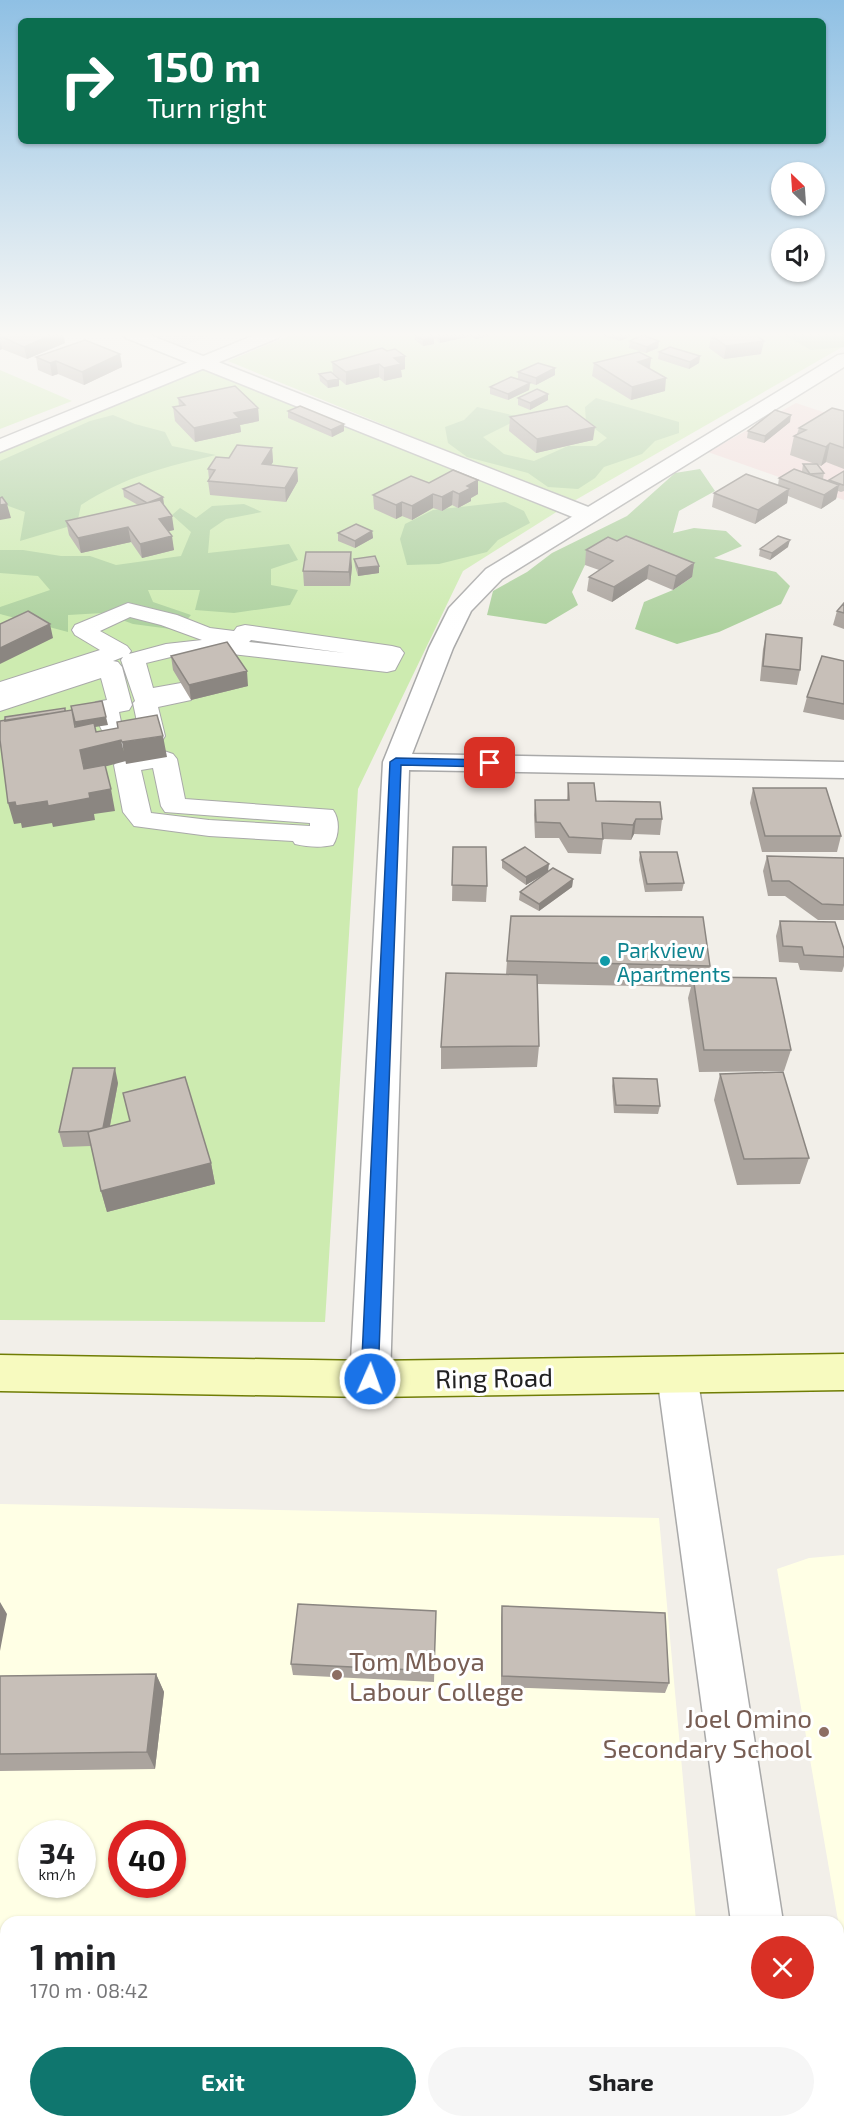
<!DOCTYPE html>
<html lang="en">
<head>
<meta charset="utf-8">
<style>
  :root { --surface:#fff; --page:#f6f6f6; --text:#202124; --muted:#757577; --accent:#0f766e }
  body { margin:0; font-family:"Exo 2",sans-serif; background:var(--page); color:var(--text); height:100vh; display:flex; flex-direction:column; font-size:22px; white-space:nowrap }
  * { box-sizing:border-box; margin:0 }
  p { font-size:20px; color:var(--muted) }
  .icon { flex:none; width:33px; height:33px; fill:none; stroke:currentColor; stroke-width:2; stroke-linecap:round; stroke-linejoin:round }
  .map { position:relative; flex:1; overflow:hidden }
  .side { position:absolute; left:0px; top:1916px; width:844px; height:212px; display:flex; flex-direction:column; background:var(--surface); border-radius:18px 18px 0 0; box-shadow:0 2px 4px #0004 }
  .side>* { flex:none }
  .hud { position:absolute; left:18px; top:18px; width:808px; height:126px; border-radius:9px; box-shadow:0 2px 4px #0004; background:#0b6e4f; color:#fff; overflow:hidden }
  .needle { width:39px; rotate:335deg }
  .controls { position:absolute; left:771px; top:162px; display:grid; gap:12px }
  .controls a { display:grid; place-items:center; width:54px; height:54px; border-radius:50%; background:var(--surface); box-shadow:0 2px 4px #0004; font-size:30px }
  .speed { position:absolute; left:18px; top:1820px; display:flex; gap:12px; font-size:30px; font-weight:700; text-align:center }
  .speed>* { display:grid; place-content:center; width:78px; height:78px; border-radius:50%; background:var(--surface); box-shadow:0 2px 4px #0004; line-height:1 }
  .speed small { font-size:15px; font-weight:400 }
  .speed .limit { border:9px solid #d22; background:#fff; color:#111 }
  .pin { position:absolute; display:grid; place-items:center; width:51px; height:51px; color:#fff; margin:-26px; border-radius:12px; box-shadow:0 3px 9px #0006 }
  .me { position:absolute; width:66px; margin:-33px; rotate:2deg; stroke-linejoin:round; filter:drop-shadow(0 0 4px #0008) }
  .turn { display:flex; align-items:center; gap:21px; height:126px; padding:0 30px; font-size:27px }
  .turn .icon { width:78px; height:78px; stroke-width:2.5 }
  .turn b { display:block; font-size:42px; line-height:51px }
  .round { display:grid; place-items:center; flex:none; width:63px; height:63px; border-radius:32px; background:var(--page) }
  .summary { display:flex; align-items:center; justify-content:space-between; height:102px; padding:0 30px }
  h1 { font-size:36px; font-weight:700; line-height:45px }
  .primary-button { display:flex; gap:12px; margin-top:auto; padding:12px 30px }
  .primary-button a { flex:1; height:69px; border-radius:36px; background:var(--accent); color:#fff; font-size:24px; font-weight:700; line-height:69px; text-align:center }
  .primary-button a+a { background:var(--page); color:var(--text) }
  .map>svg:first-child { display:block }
  .residential { fill:#e0dfdf }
  .commercial { fill:#f2dad9 }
  .education { fill:#ffffe5; fill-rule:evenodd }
  .grass { fill:#cdebb0 }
  .forest { fill:#add19e }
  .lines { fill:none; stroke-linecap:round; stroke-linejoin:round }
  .pedestrian-casing { stroke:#a9a9a9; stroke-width:2 }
  .minor-casing { stroke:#a9a9a9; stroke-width:3 }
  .tertiary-casing { stroke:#a9a9a9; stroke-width:3 }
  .secondary-casing { stroke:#707d05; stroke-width:3 }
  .pedestrian { fill:#fff; fill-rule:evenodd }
  .minor { fill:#fff; fill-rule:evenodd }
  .tertiary { fill:#fff; fill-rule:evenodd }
  .secondary { fill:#f7fabf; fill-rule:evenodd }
  .wall { fill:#aba49e }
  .shaded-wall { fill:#8b8681 }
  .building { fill:#c7bfb8; stroke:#8b8681; stroke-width:1.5 }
  .route { fill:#1a73e8; stroke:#114b97; stroke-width:1.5 }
  .culture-dot { fill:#0f9aa8; stroke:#fff; stroke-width:2 }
  .education-dot { fill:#8d6e63; stroke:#fff; stroke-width:2 }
  .labels { text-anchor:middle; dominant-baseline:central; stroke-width:6; stroke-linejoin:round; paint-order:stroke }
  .culture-label { font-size:21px; fill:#0d838f; stroke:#fff; text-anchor:start }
  .near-street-label { font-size:26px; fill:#222; stroke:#fff }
  .near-education-label { font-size:26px; fill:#785e54; stroke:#fff; text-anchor:start }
</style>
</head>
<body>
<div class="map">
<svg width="844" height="2126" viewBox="0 0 844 2126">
  <rect width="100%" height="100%" fill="#f2efe9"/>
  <path class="residential" d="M145 334H215L181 347Z"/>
  <path class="commercial" d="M796 403 844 419V500L708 452Z"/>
  <path class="education" d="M0 1504 659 1518 696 1921 6 1922V2121H715V2126H0ZM32 1833H82V1884H32ZM122 1833H172V1884H122Z
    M844 1555V1955L777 1569 809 1558Z"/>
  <path class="grass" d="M294 334H844V346L572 502 228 361Z
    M206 367 558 511 463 571 358 789 325 1322 0 1320V450Z
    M0 370 72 401 0 429Z"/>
  <path class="forest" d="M785 334H844V347L811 350 784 335Z
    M596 398 679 422V433L655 441 642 454 604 467 595 478 578 489 548 487 528 473 467 457 448 443 445 427 464 420 477 407 516 416 511 423 483 437 504 454 534 461 568 446H596L607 438 586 422 585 407Z
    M113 415 135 424 165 432 172 446 216 455C165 467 126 476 81 505L77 524 20 541 25 512 0 503V461L90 421Z
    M700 469 715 491 679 511 673 533 694 528 726 531 742 546 714 558 776 572 790 586 781 604 719 632 677 644 635 629 644 602 673 590 692 577 602 546 585 565 572 592 578 605 546 624 487 615 493 591 527 572 552 553 627 516 675 473Z
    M505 502 524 511 530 523 498 540 487 552 439 564 407 565 400 539 405 524 433 510Z
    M244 504 262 512 226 519 210 530 208 553 289 544 298 560 271 569V585L298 590 290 605 234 613 195 610 200 590H148L153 602 191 615 178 630 133 624 103 613 68 615V632L0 614V607L50 590 38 576 0 573V550H23L61 556H90L116 565 181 556 191 532 172 515 180 508 196 518 212 506Z"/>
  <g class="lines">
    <g class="pedestrian-casing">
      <path id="pedestrian" d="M128 603 177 615 210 628 234 631 237 627 245 625 392 646 400 648 404 653 395 670 387 672 223 653H213L218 660C211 669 198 670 188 668L179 655 146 663 153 688 181 683 189 685 195 695 191 700 158 707 165 736 162 741 121 748 112 746C103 733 97 723 93 707L96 702 107 700 101 678 0 711V682L100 650 75 635 72 630 75 625ZM130 617 161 625 202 640 166 644 129 654 131 651 127 646 100 631ZM251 640 345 653 249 642ZM123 657 121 660 135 701 133 703 139 731 130 732 126 724 121 722 119 712 129 710 132 705 122 667 118 662 113 661Z
        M164 751 173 754 177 759 185 799 333 810C340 819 339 836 333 845 320 848 308 847 295 844L293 841 209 836 134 826 123 812 114 765 118 760ZM153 768 161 806 165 812 310 823V826L209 820 151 813 141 770Z"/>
    </g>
    <g class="minor-casing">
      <path id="minor" d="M123 334H147L596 510 599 515 596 520 588 521 580 520 126 338Z
        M677 1357 691 1362 697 1375 783 1922H731L657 1375 663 1362Z
        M758 2121H814L815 2126H759Z"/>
    </g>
    <g class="tertiary-casing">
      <path id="tertiary" d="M257 334H281L278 338 0 452V439Z
        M844 354V367L502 579 471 611 453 648 412 754 844 762V778L409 770 390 1379 384 1392 370 1397 356 1392 350 1379 383 762 429 648 449 608 486 569 838 355Z"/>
    </g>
    <g class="secondary-casing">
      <path id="secondary" d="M844 1354V1390L370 1397 0 1391V1355L370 1361Z"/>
    </g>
    <use href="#pedestrian" class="pedestrian"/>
    <use href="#minor" class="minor"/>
    <use href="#tertiary" class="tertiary"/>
    <use href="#secondary" class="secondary"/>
  </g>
  <path class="wall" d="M0 334H63L65 343 27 359 2 349 0 350Z
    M415 334H492V335L476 339 471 336 440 343 434 338V344L423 346 415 340Z
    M596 334H635L620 341Z
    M711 335 761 354 724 359 709 348Z
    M630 341 658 348 646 353 629 348Z
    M382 348 405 369 401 370 402 377 384 381 379 377 346 385 339 379V386L328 388 320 381 319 374H333L332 362Z
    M659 352 700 356 699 363 689 369 658 359Z
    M120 354 122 367 84 385 58 374 52 376 38 370 36 357Z
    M651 358 650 369 665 391 631 400 592 376 594 363Z
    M518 372 555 375 536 385 518 379Z
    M530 383 529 390 508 400 490 394V387Z
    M548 394V400L530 410 518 405V398Z
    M178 398 258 408 259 421 240 425 241 432 195 442 175 421 173 407 179 406Z
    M288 411 344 431 332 437 288 418Z
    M844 411V469L826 462 821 466 818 465 824 473 823 479 829 481 844 471V491L841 492 838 491 836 499 821 509 788 496 787 503 755 524 712 507 714 493 778 485 779 478 802 471 803 464H815L790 455 794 436 797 434 799 428Z
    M510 417 593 440 536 453 509 431Z
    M790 422 764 443 747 438 748 431Z
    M272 448 273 462 271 465 297 468 298 481 286 502 210 495 208 481 209 479 208 469 229 458Z
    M478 480V494L471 498V501L458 508 452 505 442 511 433 508 412 520 402 516 396 519 374 509 373 495Z
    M123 489 164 504H163L174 530 168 531 174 550 142 558 131 542 81 553 69 535 66 521 138 505 124 497Z
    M372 531 373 538 355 548 338 541V533Z
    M617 541 694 563 692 577 673 590 647 579 612 602 587 591 589 577 599 570 585 565 586 550Z
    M788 547 770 560 759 556 760 549Z
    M354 559 379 573 358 576 355 566Z
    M352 567 350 586H304L303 571Z
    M844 603V629L833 625 837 611Z
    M766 634 800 670 797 685 760 681 763 649Z
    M171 656 248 686 191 700 173 670Z
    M844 661V720L803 712 807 697Z
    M568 783 596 801 662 819 660 835 634 834 631 840 603 839 601 854 568 853 559 838H535L534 815 535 800H567Z
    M753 788 841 836 837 852H762L750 803Z
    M453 847 487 886 486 902 452 901Z
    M640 852 684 883 682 891 645 892 639 860Z
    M767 856 844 858V920H818L785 896H768L763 871Z
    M502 860 548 872 573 879 572 887 539 911 519 900 520 892 548 872 526 885 502 868Z
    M780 921 844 949V966L842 972 800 970 798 963 779 962 776 936Z
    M507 961 710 966 708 977 791 1050 784 1071 699 1072 688 998 691 987 537 984 539 1046 537 1067 441 1069V1047L506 974Z
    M720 1074 809 1158 800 1184 737 1185 714 1100Z
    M613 1078 660 1106 658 1114 614 1113 612 1086Z
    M118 1083 110 1126 130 1121 211 1163 215 1184 107 1212 101 1191 91 1146 63 1147 59 1132Z
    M502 1606 669 1683 665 1693 501 1687V1618Z
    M436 1611 434 1682 293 1675 291 1664Z
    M156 1674 164 1692 155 1769 0 1771V1676Z
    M0 1964H6V2121H107V2124L0 2126Z"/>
  <path class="shaded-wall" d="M54 334H63L65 343 27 359 24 347Z
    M440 334H471V336L440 343Z
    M476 334H492V335L476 339Z
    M621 334H635L620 341Z
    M434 337V344L423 346V340Z
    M0 339 2 349 0 350Z
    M659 341 658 348 646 353 647 347Z
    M764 341 761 354 724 359 726 346Z
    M120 354 122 367 84 385 82 372Z
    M405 356V369L401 370 402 377 384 381V368L394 358Z
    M700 356 699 363 689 369 690 362Z
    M651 358 649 371 638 362Z
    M56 361 58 374 52 376 50 363Z
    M379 364V377L346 385V372Z
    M555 368V375L536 385V378Z
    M666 378 665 391 631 400 632 387Z
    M339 379V386L328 388 327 381Z
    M530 383 529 390 508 400V394Z
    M548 394V400L530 410V403Z
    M258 408 259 421 240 425 241 432 195 442 194 428 234 413Z
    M791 415 790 422 764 443 765 436Z
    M344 424V431L332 437 331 430Z
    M595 427 593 440 536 453 537 439Z
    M830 443 826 462 821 466 826 447Z
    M272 448 273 462 263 478 262 464Z
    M297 468 298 481 286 502 285 488Z
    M478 480V494L471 498V501L458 508 459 494 467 486Z
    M839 485 836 499 821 509 824 495Z
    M789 489 787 503 755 524 758 510Z
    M453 491 452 505 442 511V497Z
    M433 494V508L412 520V506Z
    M163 497 164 504 148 511 147 503Z
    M402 502V516L396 519V505Z
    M7 504 11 518 0 520V505Z
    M172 516 174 530 161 533 159 519Z
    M128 527 131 542 81 553 78 538Z
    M372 531 373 538 355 548V541Z
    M172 536 174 550 142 558 140 544Z
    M790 540 788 547 770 560 772 553Z
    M351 552 352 567 350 586 349 572Z
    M694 563 692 577 673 590 676 576Z
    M649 565 647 579 612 602 614 587Z
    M379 566V573L358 576V568Z
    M50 624 53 638 0 664V648Z
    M247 671 248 686 191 700 189 685Z
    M72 710 106 717 108 725 76 730 80 748Z
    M163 736 167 757 126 764 122 742Z
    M121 740 126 761 85 772 80 750Z
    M111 789 115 811 94 814 95 820 53 827 52 823 22 828 21 823 14 824 8 803 89 793Z
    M636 819 634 834 631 840 633 825Z
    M549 864 548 872 526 885V877Z
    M573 879 572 887 539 911V904Z
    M115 1068 118 1083 106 1146 102 1131Z
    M211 1163 215 1184 107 1212 101 1191Z
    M0 1602 7 1614 0 1651Z
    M156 1674 164 1692 155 1769 147 1752Z
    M0 2122 7 2125V2126H0Z"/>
  <path class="building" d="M0 334H54L24 347 0 336Z
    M416 334H429L434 337 423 340Z
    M719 334H754L764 341 726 346 711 335Z
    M642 335 659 341 647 347 630 341Z
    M85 340 120 354 82 372 56 361 50 363 36 357Z
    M670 347 700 356 690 362 659 352Z
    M382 348 387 351 395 349 405 356 394 358 401 364 384 368 379 364 346 372 332 362Z
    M639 352 651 358 638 362 666 378 632 387 594 363Z
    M538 363 555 368 536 378 518 372Z
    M331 372 339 379 327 381 319 374Z
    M511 377 530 383 508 394 490 387Z
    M235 386 258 408 234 413 239 418 194 428 173 407 185 405 178 398Z
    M537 389 548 394 530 403 518 398Z
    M300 406 344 424 331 430 288 411Z
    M567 406 595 427 537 439 510 417Z
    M832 408 844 411V448L830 443 826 447 794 436 806 430 799 428Z
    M775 410 791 415 765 436 748 431Z
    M237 445 272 448 262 464 297 468 285 488 208 481 215 470 208 469 216 457 229 458Z
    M803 464H817L824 473 810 474Z
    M794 469 839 485 824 495 779 478Z
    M453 470 478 480 467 486 471 488 459 494 453 491 442 497 433 494 412 506 402 502 396 505 373 495 411 476 429 483Z
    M844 471V485H843L829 480Z
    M746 474 789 489 758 510 714 493Z
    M139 483 163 497 147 503 123 489Z
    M2 497 7 504 0 505V498Z
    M160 500 172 516 159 519 172 536 140 544 128 527 78 538 66 521Z
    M356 524 372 531 355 541 338 533Z
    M626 536 694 563 676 576 649 565 614 587 589 577 613 561 586 550 608 537 617 541Z
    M778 536 790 540 772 553 760 549Z
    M306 552H351L349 572 303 571Z
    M375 556 379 566 358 568 354 559Z
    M844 603V613L837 611Z
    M28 611 50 624 0 648V624Z
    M766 634 802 638 800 670 763 666Z
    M227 642 247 671 189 685 171 656Z
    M822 656 844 661V704L807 697Z
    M102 701 106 717 75 722 71 706Z
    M65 708V711L5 721V717Z
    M72 710 75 727 94 723 96 732 118 728 117 722 157 715 163 736 122 742 121 740 80 750 84 769 105 765 111 789 89 793 90 798 48 806 47 801 16 806 15 802 8 803 0 740V721Z
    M568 783H594L596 801 660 802 662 819H636L633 825 602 823 603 839 569 837 560 823 536 822 535 800H569Z
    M753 788H826L841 836H765Z
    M453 847H486L487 886 452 885Z
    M525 847 549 864 526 877 502 860Z
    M640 852H677L684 883 647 884Z
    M767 856 844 858V905L822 904 789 881H772Z
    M553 868 573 879 539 904 520 892Z
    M511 916 703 917 710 966 507 961Z
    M780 921 835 922 844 949V957L804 955 802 947 783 946Z
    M446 973 537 975 539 1046 441 1047Z
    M693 977 776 978 791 1050H704Z
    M73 1068H115L103 1128 90 1131 59 1132Z
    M783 1072 809 1158 744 1159 720 1074Z
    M185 1077 211 1163 101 1191 88 1132 130 1121 123 1093Z
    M613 1078 657 1079 660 1106 616 1105Z
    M298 1604 436 1611 434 1671 291 1664Z
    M502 1606 665 1613 669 1683 502 1676Z
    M156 1674 147 1752 0 1754V1676Z
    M0 1964H6V2118L0 2119Z
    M250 2121H471V2126H250Z"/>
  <linearGradient id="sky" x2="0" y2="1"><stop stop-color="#8fc0e4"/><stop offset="0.53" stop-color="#f9f8f5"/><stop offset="1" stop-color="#f9f8f5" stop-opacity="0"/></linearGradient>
  <rect width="844" height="631" fill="url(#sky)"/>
  <path class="route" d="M396 758 490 760 496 763 490 767 401 765 378 1379 375 1384 370 1386 364 1384 361 1379 390 762Z"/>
  <circle class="culture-dot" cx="605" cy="961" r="6"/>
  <g class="education-dot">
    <circle cx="337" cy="1675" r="6"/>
    <circle cx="824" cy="1732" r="6"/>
  </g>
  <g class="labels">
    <g class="culture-label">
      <text x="617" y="949">Parkview<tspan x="617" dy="24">Apartments</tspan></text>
    </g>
    <g class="near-street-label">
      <text transform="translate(494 1377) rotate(-1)">Ring Road</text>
    </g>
    <g class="near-education-label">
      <text x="349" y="1660">Tom Mboya<tspan x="349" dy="30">Labour College</tspan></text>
      <text x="812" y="1717" text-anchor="end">Joel Omino<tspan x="812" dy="30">Secondary School</tspan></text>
    </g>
  </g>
</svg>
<div class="controls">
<a><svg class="needle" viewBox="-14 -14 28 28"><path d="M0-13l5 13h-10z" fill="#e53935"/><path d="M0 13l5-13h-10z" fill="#757577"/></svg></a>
<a><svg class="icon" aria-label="sound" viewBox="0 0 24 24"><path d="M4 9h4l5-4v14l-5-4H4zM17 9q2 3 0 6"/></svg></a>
</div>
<div class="speed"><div>34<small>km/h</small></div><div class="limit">40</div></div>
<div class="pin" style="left:490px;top:763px;background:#d93025"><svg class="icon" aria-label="arrive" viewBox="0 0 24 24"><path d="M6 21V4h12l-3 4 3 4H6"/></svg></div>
<svg class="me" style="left:370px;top:1379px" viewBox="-20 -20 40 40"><circle r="17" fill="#1a73e8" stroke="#fff" stroke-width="3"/><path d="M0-11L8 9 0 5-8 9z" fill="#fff"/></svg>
<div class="hud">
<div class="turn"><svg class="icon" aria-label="right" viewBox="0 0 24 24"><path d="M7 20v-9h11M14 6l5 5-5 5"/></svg><div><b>150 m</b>Turn right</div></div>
</div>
<section class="side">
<div class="summary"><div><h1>1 min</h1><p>170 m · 08:42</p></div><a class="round" style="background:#d93025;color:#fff"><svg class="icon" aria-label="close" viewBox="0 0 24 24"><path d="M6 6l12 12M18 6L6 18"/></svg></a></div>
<div class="primary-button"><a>Exit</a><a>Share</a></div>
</section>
</div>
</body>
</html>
